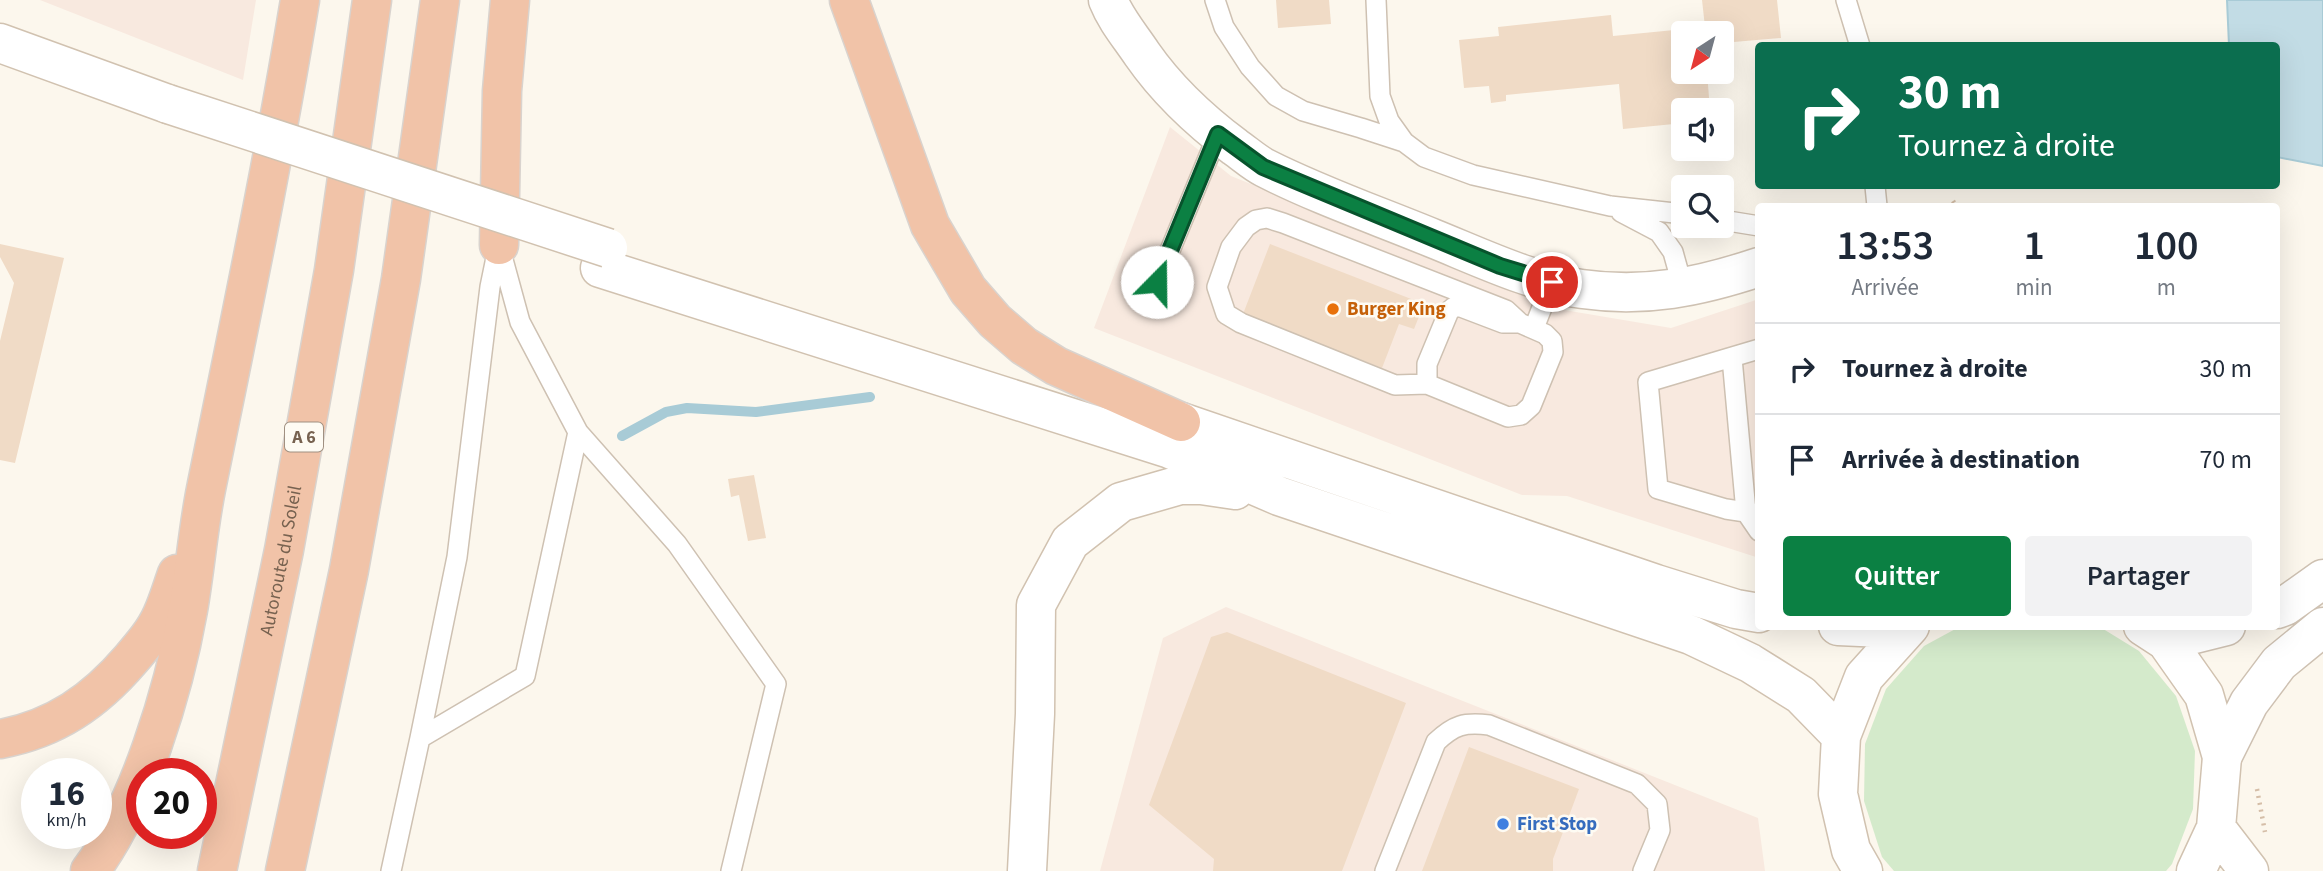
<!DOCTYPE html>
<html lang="fr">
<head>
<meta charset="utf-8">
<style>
  :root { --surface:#fff; --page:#f2f2f3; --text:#1f2937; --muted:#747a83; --line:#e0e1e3; --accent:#0b8043 }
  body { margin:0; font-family:"Source Sans 3",sans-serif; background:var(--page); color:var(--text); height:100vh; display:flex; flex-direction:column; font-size:26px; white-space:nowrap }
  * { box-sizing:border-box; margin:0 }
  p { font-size:23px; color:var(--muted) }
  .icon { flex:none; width:38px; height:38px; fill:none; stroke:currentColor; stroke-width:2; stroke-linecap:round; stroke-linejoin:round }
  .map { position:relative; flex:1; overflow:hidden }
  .sheet { position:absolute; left:1755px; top:203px; width:525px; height:427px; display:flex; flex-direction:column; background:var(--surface); border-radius:7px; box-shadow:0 7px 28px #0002 }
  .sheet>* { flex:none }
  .banner { position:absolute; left:1755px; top:42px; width:525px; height:147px; border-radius:7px; box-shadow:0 7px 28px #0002; background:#0b6e4f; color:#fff; overflow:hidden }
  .needle { width:46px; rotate:216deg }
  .fabs { position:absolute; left:1671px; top:21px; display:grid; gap:14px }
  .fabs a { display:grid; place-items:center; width:63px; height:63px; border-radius:7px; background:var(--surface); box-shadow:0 7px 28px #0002; font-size:35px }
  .speed { position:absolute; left:21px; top:758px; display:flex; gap:14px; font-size:35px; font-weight:700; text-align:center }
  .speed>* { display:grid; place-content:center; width:91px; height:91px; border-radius:50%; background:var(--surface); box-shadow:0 7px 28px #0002; line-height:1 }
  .speed small { font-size:18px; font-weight:400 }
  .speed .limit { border:10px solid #d22; background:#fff; color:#111 }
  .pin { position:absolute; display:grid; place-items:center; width:60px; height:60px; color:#fff; margin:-30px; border:4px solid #fff; border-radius:50%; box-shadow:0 2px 7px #0007 }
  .me { position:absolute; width:77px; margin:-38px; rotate:22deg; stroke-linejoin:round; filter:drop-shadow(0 0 5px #0008) }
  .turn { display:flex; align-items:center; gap:24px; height:147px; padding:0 28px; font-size:32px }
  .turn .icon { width:91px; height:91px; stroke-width:2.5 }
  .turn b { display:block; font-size:49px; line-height:60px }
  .eta { display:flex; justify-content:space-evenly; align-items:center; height:119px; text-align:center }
  .eta b { font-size:42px; font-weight:600; line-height:49px }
  .action { display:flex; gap:14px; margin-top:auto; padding:14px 28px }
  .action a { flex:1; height:80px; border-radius:7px; background:var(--accent); color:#fff; font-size:28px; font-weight:600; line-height:80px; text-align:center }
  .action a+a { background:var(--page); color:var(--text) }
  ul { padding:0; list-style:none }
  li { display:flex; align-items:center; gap:21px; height:91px; padding:0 28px; border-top:2px solid var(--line) }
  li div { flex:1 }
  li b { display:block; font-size:26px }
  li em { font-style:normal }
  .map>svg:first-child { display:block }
  .commercial { fill:#f8e9df }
  .green { fill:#d4eacb }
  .water { fill:#c2dce5; stroke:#a8cbd6; stroke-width:2 }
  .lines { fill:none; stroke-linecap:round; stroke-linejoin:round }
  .stream { stroke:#a8cbd6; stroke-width:10 }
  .building { fill:#f0dbc6 }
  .service-casing { stroke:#cec1b2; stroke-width:22 }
  .minor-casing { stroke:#cec1b2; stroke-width:41 }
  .secondary-casing { stroke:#d1c2b0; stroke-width:41 }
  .motorway-casing { stroke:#d9d3ce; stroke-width:41 }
  .path { stroke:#d5bea8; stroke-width:4.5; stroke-dasharray:2 5; stroke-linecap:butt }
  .service { stroke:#fff; stroke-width:19 }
  .minor { stroke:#fff; stroke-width:38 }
  .secondary { stroke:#fff; stroke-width:38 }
  .motorway { stroke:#f1c3a8; stroke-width:38 }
  .secondary-bridge-casing { stroke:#d1c2b0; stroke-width:41; stroke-linecap:butt }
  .secondary-bridge { stroke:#fff; stroke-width:38 }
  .route-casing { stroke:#07532c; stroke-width:18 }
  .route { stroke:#0b8043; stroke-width:12 }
  .food-dot { fill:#e8710a; stroke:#fefbf3; stroke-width:2.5 }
  .shop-dot { fill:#3f7fe0; stroke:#fefbf3; stroke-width:2.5 }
  .labels { text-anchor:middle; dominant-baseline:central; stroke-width:5; stroke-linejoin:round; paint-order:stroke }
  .shield { fill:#fefbf3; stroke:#a09081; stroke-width:2 }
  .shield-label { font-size:18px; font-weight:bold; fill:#776250 }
  .food-label { font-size:19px; font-weight:bold; fill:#c56008; stroke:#fefbf3; text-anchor:start }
  .street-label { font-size:19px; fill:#776250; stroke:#fefbf3 }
  .shop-label { font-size:19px; font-weight:bold; fill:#366cbe; stroke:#fefbf3; text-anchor:start }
</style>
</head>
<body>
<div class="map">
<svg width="2323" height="871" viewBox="0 0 2323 871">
  <rect width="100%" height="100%" fill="#fcf7ed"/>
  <path class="commercial" d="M40 0H256L243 80Z
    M1170 127 1231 176 1564 310 1671 328 1759 299V558L1567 496 1522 495 1094 328Z
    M1226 607 1758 818 1765 871H1100L1163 638Z"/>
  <path class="green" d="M1959 627H2100L2139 651 2176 696 2195 751 2193 809 2172 864 2166 871H1894L1882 857 1864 801 1865 744 1886 689 1924 646Z"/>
  <path class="water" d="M2227 0H2323V166L2277 157V46L2229 45Z"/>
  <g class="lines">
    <path class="stream" d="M622 436 666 412 687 408 756 412 870 397"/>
  </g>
  <path class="building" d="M1276 0H1329L1331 24 1278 28Z
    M1702 0H1777L1781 38 1722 43V33H1684V72H1707L1710 110H1684V123L1623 129 1619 84 1506 95V101L1491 103 1489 86 1464 88 1459 40 1499 36 1498 27 1611 15 1613 36 1705 27Z
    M0 244 64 258 15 463 0 460V341L14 283 0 257Z
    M1270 244 1424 304 1414 329 1399 324 1382 368 1243 314Z
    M754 475 766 538 748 541 739 495 731 497 728 479Z
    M1227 632 1406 703 1342 871H1213L1214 859 1149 805 1211 637Z
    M1469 747 1579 789 1553 859V871H1422Z"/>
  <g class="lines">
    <g class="service-casing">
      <path id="service" d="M1215 0 1224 27 1250 67 1276 96 1303 111 1361 128 1404 142
        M1376 0 1380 96 1389 121 1404 142 1424 157 1473 175 1610 206 1684 214
        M1846 0 1860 46
        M1875 186 1877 206
        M1621 212 1659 232 1673 252 1683 288
        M1722 220 1759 226
        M499 245 520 322 578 432 677 544 776 684 731 871
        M1157 282 1218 134
        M1534 328 1552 282
        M1759 349 1648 382 1658 489 1726 509 1759 514
        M1732 358 1746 512 1759 531
        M1427 384 1395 385 1241 323 1226 314 1217 287 1231 247 1246 227 1256 220 1267 218 1283 223 1506 310 1520 323 1545 334 1552 341 1553 352 1531 406 1521 415 1508 417 1427 384V364L1449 311 1454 307H1461L1503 323H1520
        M420 738 525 676 578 432
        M391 871 420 738 457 557 490 287 498 248
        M1385 871 1436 742C1454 725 1464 722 1489 725L1637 784 1657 804 1660 830 1643 871"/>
    </g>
    <g class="minor-casing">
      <path id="minor" d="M1108 0C1116 20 1130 36 1142 54 1167 90 1199 120 1235 147 1245 154 1255 163 1265 168 1318 195 1376 215 1432 238 1477 256 1533 283 1582 289 1645 298 1699 287 1759 267
        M2277 609 2285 606 2323 579
        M2166 641 2226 626
        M2222 757 2249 703 2279 663 2323 627"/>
    </g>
    <g class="secondary-casing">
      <path id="secondary" d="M0 43 168 104
        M600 268 1170 449 1279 496 1691 635 1750 663 1801 695 1841 736
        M1149 414 1181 422 1656 584 1736 609 1759 613
        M1838 626 1906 629
        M2143 626 2166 641 2204 695 2222 757 2216 828 2196 871
        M2216 828 2249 871
        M1027 871 1035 714 1036 605 1070 542 1121 502 1180 485H1201L1235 490
        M1863 871 1851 850 1838 794 1841 736 1864 677 1910 626"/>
    </g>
    <g class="motorway-casing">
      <g id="motorway">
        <path d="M849 0 930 225 968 290 995 321 1024 346 1056 366 1181 422"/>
        <path d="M499 245 502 91 510 0"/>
        <path d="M0 739C55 729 95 701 131 659 143 645 155 631 162 615 168 602 172 588 177 574"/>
        <path d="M90 871C139 807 174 689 188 610 195 570 198 529 206 489 239 326 273 164 300 0"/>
        <path id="s1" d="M217 871 284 550 334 270 372 0"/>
        <path d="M285 871 349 570 401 279 440 0"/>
      </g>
    </g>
    <path class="path" d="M1953 201 1956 206
      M2257 789 2265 832"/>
    <use href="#service" class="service"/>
    <use href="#minor" class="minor"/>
    <use href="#secondary" class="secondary"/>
    <use href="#motorway" class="motorway"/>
    <g class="secondary-bridge-casing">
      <path id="secondary-bridge" d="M168 104 608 248"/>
    </g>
    <use href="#secondary-bridge" class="secondary-bridge"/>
  </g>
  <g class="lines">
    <g class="route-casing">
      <path id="route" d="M1157 282 1218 134 1263 167 1500 266 1552 282"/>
    </g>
    <use href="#route" class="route"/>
  </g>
  <circle class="food-dot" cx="1333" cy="309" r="7"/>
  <circle class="shop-dot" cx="1503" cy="824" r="7"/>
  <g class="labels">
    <rect class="shield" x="285" y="422.5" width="38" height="29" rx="5"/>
    <g class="shield-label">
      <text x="304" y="437">A 6</text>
    </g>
    <g class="food-label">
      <text x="1347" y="309">Burger King</text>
    </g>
    <g class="street-label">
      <text stroke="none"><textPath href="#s1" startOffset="317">Autoroute du Soleil</textPath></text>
    </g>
    <g class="shop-label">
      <text x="1517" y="824">First Stop</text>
    </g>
  </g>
</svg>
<div class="fabs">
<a><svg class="needle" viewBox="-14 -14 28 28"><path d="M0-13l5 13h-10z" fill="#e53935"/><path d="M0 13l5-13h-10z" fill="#747a83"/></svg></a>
<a><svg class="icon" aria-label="sound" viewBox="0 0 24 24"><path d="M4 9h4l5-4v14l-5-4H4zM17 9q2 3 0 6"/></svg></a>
<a><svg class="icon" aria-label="search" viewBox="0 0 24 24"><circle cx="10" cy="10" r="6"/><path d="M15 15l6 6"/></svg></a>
</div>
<div class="speed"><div>16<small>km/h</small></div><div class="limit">20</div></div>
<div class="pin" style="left:1552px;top:282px;background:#d93025"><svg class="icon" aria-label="arrive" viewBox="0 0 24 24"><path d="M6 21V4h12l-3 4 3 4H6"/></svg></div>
<svg class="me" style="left:1157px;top:282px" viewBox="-20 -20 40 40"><circle r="19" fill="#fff"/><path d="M0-13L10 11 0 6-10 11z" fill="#0b8043"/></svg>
<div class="banner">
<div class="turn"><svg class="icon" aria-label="right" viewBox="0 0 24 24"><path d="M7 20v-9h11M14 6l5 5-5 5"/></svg><div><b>30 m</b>Tournez à droite</div></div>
</div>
<section class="sheet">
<div class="eta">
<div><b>13:53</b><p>Arrivée</p></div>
<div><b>1</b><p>min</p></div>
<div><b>100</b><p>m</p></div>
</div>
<ul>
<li><svg class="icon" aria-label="right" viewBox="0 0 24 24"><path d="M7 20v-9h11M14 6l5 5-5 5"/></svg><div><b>Tournez à droite</b></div><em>30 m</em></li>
<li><svg class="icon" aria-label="arrive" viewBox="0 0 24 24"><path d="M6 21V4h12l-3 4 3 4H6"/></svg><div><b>Arrivée à destination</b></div><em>70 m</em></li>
</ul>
<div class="action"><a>Quitter</a><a>Partager</a></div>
</section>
</div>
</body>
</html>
